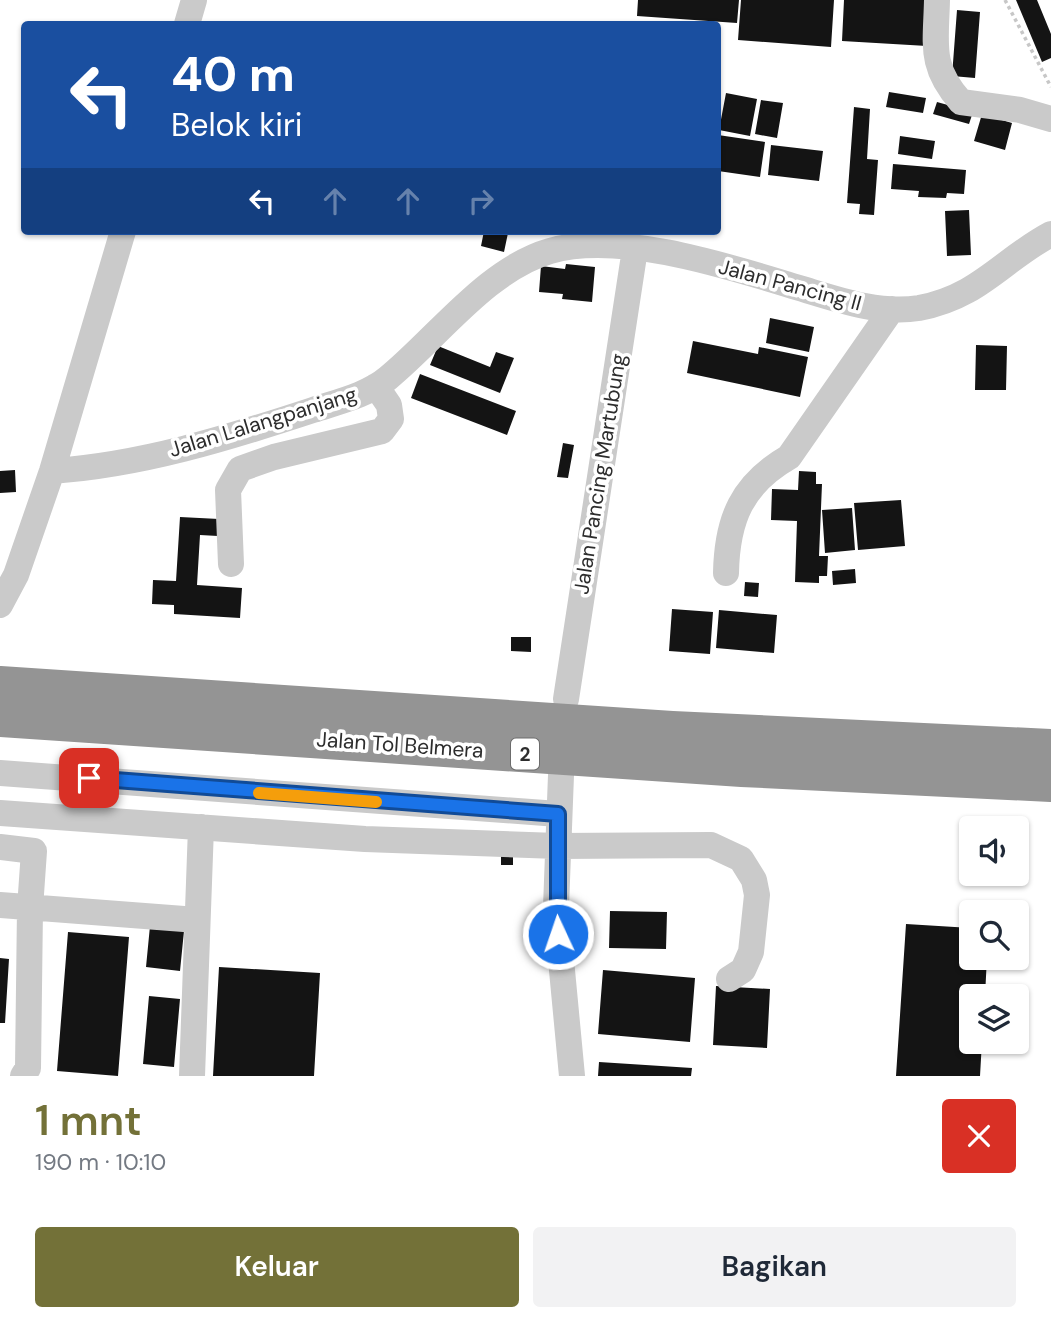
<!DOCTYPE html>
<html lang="id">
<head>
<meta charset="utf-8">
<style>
  :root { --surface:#fff; --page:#f2f2f3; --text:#1f2937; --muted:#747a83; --accent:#737138 }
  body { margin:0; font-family:"DM Sans",sans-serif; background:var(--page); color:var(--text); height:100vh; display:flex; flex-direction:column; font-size:26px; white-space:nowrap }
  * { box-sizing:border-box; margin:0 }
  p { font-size:23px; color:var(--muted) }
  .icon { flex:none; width:38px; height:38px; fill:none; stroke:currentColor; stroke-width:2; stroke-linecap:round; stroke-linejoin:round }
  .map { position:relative; height:1076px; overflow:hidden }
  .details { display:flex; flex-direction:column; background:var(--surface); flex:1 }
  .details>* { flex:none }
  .guide { position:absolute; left:21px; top:21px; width:700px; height:214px; border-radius:7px; box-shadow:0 2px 5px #0004; background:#1a4fa0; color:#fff; overflow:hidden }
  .controls { position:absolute; left:959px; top:816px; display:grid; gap:14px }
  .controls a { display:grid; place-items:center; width:70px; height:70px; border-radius:7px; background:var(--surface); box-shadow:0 2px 5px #0004; font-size:35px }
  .pin { position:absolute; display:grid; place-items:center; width:60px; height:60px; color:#fff; margin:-30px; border-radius:14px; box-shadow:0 4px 10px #0006 }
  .me { position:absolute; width:77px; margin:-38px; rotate:357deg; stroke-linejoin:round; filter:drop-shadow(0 0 5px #0008) }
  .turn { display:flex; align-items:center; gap:24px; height:147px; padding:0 35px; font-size:32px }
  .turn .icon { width:91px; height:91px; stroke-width:2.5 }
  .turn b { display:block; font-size:49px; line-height:60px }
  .lanes { display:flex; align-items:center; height:66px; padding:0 35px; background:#0003; justify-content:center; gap:35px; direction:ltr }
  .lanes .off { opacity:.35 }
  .round { display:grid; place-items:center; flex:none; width:74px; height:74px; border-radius:7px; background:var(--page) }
  .headline { display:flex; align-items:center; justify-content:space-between; height:119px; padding:0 35px }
  h1 { font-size:42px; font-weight:600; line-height:52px; color:var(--accent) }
  .primary-button { display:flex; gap:14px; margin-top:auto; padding:14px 35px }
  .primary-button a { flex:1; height:80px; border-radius:7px; background:var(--accent); color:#fff; font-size:28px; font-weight:600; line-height:80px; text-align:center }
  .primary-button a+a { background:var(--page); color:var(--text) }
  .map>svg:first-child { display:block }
  .building { fill:#141414 }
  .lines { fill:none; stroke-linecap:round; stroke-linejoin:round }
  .path { stroke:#c7c7c7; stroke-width:3.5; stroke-dasharray:3.5 3.5; stroke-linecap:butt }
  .minor { stroke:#cacaca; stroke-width:26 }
  .highway { stroke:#949494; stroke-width:38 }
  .route-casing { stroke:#114b97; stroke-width:18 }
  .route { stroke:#1a73e8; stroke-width:12 }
  .slow { stroke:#f59e0b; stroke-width:12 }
  .labels { text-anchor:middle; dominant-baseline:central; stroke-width:7; stroke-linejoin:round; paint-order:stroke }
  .shield { fill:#fff; stroke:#6c6c6c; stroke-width:2 }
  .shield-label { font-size:19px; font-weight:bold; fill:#2d2d2d }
  .street-label { font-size:21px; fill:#2d2d2d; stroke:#fff }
</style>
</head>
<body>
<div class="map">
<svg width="1051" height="1076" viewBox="0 0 1051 1076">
  <rect width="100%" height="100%" fill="#fff"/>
  <path class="building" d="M638 0H739L737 23 637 16Z
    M741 0H834L831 47 738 40Z
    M844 0H930L927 46 842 41Z
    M1016 0H1037L1051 34V58L1042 62Z
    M957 10 980 12 975 78 952 76Z
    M889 92 926 98 923 113 886 107Z
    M726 93 757 99 750 136 719 130Z
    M761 100 783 103 777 138 755 134Z
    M937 102 973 112 969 124 933 114Z
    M854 107 870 109 867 159 878 160 874 215 859 214 860 204 847 203Z
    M982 114 1012 123 1005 150 974 141Z
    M718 135 765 142 760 177 718 171Z
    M900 136 935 141 932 159 898 154Z
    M771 145 823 151 819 181 768 175Z
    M893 164 966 170 964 194 947 193 946 198 918 197 919 191 891 189Z
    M969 210 971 255 947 256 945 211Z
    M484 231 508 233 504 252 481 246Z
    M566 264 595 267 592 302 562 299 563 294 539 292 541 266 565 269Z
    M770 318 814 327 809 352 766 343Z
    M693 341 758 354 759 347 808 357 800 397 687 373Z
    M976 345 1007 346 1006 390H975Z
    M438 346 490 367 496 352 514 358 500 393 430 365Z
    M420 374 516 411 507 435 411 398Z
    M563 443 574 445 568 478 557 477Z
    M15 470 16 492 0 493V471Z
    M799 471 816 472V484H822L819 556H828L827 576H819V583L795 582 797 521 771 520 772 489 798 490Z
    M901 500 905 546 858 550 854 503Z
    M852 508 855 550 825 553 822 510Z
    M180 517 219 519 218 536 200 535 197 585 242 588 240 618 174 614V605L152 604 153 580 176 581Z
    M855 569 856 583 833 585 832 571Z
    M745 582 759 583 758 597 744 596Z
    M672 609 713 612 710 654 669 651Z
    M719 610 777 615 774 653 716 648Z
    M511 637H531V652L511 651Z
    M501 853H513V865H501Z
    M610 911 667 912 666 949 609 948Z
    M906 924 971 928V957H987L985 996H971V1041H982L980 1076H896Z
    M150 926 184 931 180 971 146 967Z
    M68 932 129 937 118 1076 57 1071Z
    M0 958 9 959 5 1023H0Z
    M219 967 320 973 314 1076H213Z
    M603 970 695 978 690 1042 598 1034Z
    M716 986 770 989 767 1048 713 1045Z
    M149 996 180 999 174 1067 143 1064Z
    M599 1062 692 1068 691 1076H598Z"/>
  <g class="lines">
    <path class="path" d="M1005 0 1051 87"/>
    <path class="minor" d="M937 0C936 45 929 66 961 102L1020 110 1051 119
      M187 24 194 0
      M52 471C141 465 228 438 313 410 337 402 368 395 388 378 437 338 487 269 550 251 622 230 736 269 806 290 842 301 881 314 919 308 979 297 1002 260 1051 234
      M231 564 228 490 240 469 274 457 382 431 391 419 389 405 376 386
      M726 573C727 519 742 484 789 457L892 309
      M0 605 16 575 52 471 123 231
      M566 699 635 249
      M0 773 558 814
      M561 775 556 907 572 1076
      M0 813 365 839 557 846 711 845 741 859 754 880 757 895 751 952 743 970 729 979
      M0 847 34 851 30 908 28 1068 23 1076
      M0 905 197 920
      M192 1076 201 827"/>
    <path class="highway" d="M0 685 672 730 1051 748
      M0 718 742 768 1051 783"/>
  </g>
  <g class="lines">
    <g class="route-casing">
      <path id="route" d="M89 778 558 814V934"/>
    </g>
    <use href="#route" class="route"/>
    <path class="slow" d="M259 793 376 802"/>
  </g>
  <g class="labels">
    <rect class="shield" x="511" y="738.5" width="28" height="31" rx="5"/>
    <g class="shield-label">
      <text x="525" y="754">2</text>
    </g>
    <g class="street-label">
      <text transform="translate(790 285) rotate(15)">Jalan Pancing II</text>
      <text transform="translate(263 422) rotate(-17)">Jalan Lalangpanjang</text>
      <text transform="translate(600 474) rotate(-81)">Jalan Pancing Martubung</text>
      <text transform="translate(400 745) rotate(4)">Jalan Tol Belmera</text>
    </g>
  </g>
</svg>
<div class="controls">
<a><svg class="icon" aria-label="sound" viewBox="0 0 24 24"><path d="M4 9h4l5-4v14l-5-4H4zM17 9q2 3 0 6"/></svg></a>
<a><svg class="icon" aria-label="search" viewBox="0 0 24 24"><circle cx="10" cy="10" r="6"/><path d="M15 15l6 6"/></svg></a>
<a><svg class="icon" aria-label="layers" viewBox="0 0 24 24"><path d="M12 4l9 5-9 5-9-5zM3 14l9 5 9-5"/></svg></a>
</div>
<div class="pin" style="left:89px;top:778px;background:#d93025"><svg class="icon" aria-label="arrive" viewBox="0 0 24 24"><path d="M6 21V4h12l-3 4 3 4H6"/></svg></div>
<svg class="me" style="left:558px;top:934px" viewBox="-20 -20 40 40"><circle r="17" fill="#1a73e8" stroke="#fff" stroke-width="3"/><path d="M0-11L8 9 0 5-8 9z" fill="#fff"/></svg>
<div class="guide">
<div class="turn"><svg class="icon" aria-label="left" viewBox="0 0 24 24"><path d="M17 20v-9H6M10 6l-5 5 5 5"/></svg><div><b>40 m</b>Belok kiri</div></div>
<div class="lanes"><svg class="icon" aria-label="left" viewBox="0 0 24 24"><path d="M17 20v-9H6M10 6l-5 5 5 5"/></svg><svg class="icon off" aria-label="ahead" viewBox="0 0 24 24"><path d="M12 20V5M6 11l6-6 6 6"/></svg><svg class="icon off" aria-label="ahead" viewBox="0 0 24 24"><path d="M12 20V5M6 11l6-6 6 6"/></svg><svg class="icon off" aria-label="right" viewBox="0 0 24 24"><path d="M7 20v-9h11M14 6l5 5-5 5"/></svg></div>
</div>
</div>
<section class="details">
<div class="headline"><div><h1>1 mnt</h1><p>190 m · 10:10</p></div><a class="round" style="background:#d93025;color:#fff"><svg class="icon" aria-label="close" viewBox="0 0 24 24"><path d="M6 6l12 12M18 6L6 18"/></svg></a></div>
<div class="primary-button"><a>Keluar</a><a>Bagikan</a></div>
</section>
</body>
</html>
